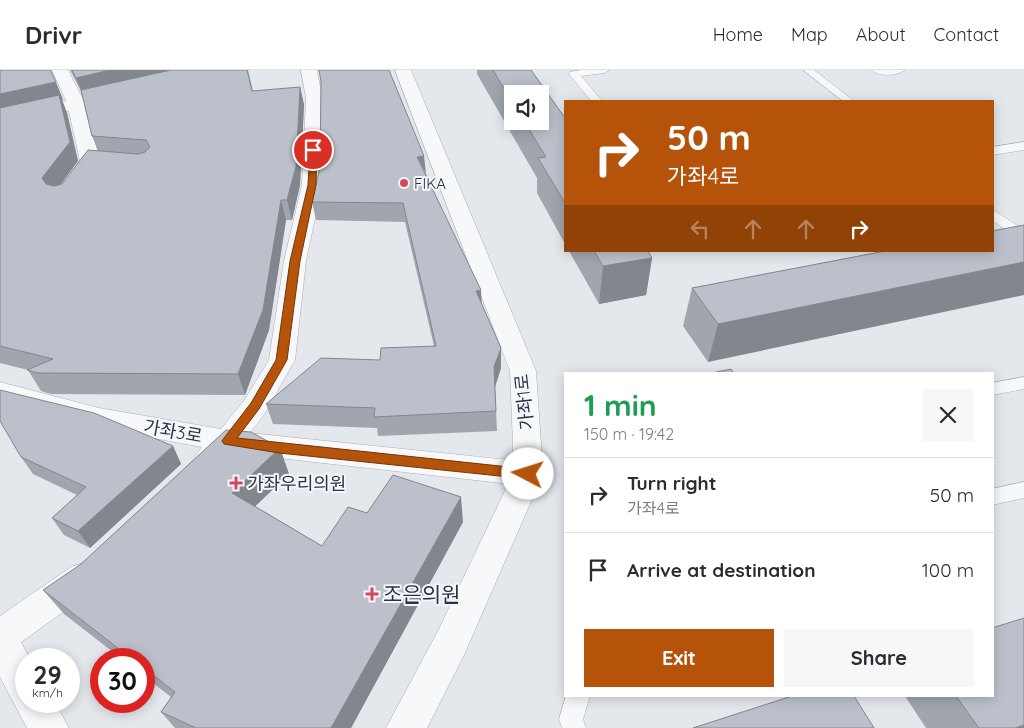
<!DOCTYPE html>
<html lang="en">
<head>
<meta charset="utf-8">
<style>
  :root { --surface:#fff; --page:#f7f7f7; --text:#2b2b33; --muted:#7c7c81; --line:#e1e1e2; --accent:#b45309 }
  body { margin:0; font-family:Quicksand,"Noto Sans KR",sans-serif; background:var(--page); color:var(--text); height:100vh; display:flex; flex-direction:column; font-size:19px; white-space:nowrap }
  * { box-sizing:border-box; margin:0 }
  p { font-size:16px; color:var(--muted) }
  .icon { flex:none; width:28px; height:28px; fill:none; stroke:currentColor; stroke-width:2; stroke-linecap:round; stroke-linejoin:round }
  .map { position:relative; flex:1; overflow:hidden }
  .side { position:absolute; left:564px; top:302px; width:430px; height:325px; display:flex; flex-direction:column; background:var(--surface); border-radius:0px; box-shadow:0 2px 12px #0003 }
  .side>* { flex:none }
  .hud { position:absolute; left:564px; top:30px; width:430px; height:152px; border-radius:0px; box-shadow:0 2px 12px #0003; background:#b45309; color:#fff; overflow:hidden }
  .buttons { position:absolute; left:504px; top:15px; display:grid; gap:10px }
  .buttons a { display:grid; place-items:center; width:45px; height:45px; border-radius:0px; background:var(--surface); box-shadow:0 2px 12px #0003; font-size:25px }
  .speed { position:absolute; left:15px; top:578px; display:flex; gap:10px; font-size:25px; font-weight:700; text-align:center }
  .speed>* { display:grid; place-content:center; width:65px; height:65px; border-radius:50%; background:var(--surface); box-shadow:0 2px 12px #0003; line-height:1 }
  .speed small { font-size:12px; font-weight:400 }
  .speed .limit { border:8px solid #d22; background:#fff; color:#111 }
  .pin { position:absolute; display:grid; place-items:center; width:42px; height:42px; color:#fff; margin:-21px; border:2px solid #fff; border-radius:50%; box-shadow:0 1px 5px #0007 }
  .me { position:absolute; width:55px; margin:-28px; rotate:275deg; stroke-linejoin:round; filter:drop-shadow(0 0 4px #0008) }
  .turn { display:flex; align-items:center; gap:18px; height:105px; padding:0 20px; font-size:22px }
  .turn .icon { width:65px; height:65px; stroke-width:2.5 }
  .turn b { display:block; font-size:35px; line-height:42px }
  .lanes { display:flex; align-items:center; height:48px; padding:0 20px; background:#0003; justify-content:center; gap:25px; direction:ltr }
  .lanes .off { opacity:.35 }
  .round { display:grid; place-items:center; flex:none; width:52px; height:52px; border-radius:0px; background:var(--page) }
  .headline { display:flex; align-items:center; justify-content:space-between; height:85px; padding:0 20px }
  h1 { font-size:30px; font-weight:800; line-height:38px; color:#1e9e55 }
  .action { display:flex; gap:10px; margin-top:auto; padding:10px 20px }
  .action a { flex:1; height:58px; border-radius:0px; background:var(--accent); color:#fff; font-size:20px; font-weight:800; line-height:58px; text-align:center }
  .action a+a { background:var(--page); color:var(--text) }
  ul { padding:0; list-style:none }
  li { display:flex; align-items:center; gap:15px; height:75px; padding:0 20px; border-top:1px solid var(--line) }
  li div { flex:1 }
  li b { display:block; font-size:19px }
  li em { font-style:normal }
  header { display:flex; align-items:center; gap:30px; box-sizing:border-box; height:70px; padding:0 25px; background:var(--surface); border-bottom:1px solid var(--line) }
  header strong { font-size:24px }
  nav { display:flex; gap:28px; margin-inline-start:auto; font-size:18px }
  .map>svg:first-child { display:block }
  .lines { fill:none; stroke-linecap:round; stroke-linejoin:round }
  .service-casing { stroke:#a9aeb7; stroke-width:1 }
  .minor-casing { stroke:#a9aeb7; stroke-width:1 }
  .tertiary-casing { stroke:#a9aeb7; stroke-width:1 }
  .service { fill:#f7f8fa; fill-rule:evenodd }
  .minor { fill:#f7f8fa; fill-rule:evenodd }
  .tertiary { fill:#f7f8fa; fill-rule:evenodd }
  .wall { fill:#a1a5ae; fill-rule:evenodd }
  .shaded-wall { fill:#83868d }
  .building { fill:#bbc0ca; stroke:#83868d }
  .route { fill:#b45309; stroke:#753606 }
  .poi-dot { fill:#d1495b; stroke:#f4f6f9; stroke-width:2 }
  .labels { text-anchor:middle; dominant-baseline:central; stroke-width:4; stroke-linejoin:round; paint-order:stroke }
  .far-poi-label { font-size:15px; fill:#2b3445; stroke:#f4f6f9; text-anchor:start }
  .street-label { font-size:18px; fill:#2b3445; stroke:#f4f6f9 }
  .poi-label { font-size:18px; fill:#2b3445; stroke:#f4f6f9; text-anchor:start }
  .near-poi-label { font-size:21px; fill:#2b3445; stroke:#f4f6f9; text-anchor:start }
</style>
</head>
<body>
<header>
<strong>Drivr</strong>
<nav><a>Home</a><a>Map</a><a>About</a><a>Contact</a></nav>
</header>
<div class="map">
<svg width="1024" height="658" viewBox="0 0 1024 658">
  <rect width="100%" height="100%" fill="#e4e7ec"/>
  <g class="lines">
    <g class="service-casing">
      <path id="service" d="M581 0H609L604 3 581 6 602 31H591L569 4 570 2Z
        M803 0H814L854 31H843Z
        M872 0H905C897 6 879 7 872 0Z
        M1024 72V80L992 85V77Z
        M992 139 1024 160V171L1019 170 992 150Z
        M1024 307V319L992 325V313Z
        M1024 412V428L992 435V419Z
        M566 626H590L583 649 586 658H562L559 649Z"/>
    </g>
    <g class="minor-casing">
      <path id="minor" d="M52 0H68L85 33 100 91 81 117 74 119 67 117 64 113 80 91 67 33Z
        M301 0H317L322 28V115L306 191 295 290 265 343 250 363 528 392 539 396 543 404 539 412 528 416 234 383C222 393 216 400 200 395L195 387 202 377 99 358 0 332V312L99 338 221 359 245 329 269 290 284 191 302 115 306 28Z
        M83 493 95 497 100 508 95 519 13 578 0 583V546L71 497Z"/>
    </g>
    <g class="tertiary-casing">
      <path id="tertiary" d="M395 0H411L536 301 543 404 464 585 427 658H386L438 561 513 404V374L510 301Z
        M119 19 125 20 127 24 125 28 0 56V46Z
        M0 552 13 557 30 589H26V631H54L69 658H27L0 607Z"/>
    </g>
    <use href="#service" class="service"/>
    <use href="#minor" class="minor"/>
    <use href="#tertiary" class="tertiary"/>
  </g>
  <path class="wall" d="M0 0H50L63 30H62L67 43 78 91 61 114 98 81 92 66 81 21 70 0H248L253 21 300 17 304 35 300 115 292 150H286L269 260 245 325 51 324 41 321 28 300 0 293Z
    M477 0H531L565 48V174L537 123V108L477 4ZM512 24 540 51H512Z
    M321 11 426 104 482 234 501 298 495 316 497 361 378 366 377 358 273 354 266 334 380 290 434 276 405 152 316 150 312 132 320 97Z
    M1024 155 708 292 683 256 692 218Z
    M569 181H648L652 188 646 225 599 234Z
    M173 376 181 394 90 478 64 465 52 448 77 425 33 404 21 387Z
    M280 378 289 404 255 436 322 476 367 443 463 452 351 658H175L161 642 171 627 144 606V589H122L64 544 43 520Z
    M905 626H992L1024 658H926Z"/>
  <path class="shaded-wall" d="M110 0H194L83 25 76 8Z
    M56 12 63 30H62L67 43 78 91 51 127 0 44V24Z
    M300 17 304 35 300 115 292 150 287 130Z
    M424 86 426 104 417 87Z
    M281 130 286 150 269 260 245 325 238 304Z
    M652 188 646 225 599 234 603 196Z
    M1024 192V225L708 292 718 254Z
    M481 220 482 239 476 221Z
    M501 278V298L495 317 494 297Z
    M173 376 181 394 90 478 78 461Z
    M280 378 289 404 243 448 232 423Z
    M461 427 463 452 351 658H331Z
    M1024 655V658H1015Z"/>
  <path class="building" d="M0 0H50L56 12 0 24Z
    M72 0H110L76 8Z
    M171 0H247L252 21 300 17 296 96 287 130H281L263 240 238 304 38 303 27 300 53 289 0 276V38L59 25 70 72 42 108 46 114 54 116 62 114 88 80 138 84 145 82 150 77 146 70 92 66 81 20Z
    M319 0H389L424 86 417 87 481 220 476 221 501 278 494 297 496 341 374 347 375 338 266 334 321 288 380 290 381 278 436 276 403 133 312 132 320 97 321 11Z
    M493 0H531L565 48V133L538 88 546 87 524 51H540V24H512V32Z
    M1024 155V192L718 254 692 218 885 181H992V161Z
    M594 181H648L652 188 603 196Z
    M731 299 734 304H707Z
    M0 320 94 343 173 376 78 461 52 448 86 417 21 387 0 351Z
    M226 360 251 362 280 378 232 423 322 476 348 437 367 443 393 405 461 427 331 658H196L161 642 175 622 144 598V589H132L43 520 81 494Z
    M1024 548V655L1015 658H979L956 626H992V558Z
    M792 626H854L874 658H693Z"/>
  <path class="route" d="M310 78 317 80 316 115 300 191 287 290 259 339 237 368 528 399 532 401 534 404 532 407 528 409 279 383 224 374 222 371 224 368 251 333 276 290 290 191 308 115Z"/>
  <g class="poi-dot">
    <circle cx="404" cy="113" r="5"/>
    <path d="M233.5 405.5h5v5h5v5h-5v5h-5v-5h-5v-5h5z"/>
    <path d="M369.5 516.5h5v5h5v5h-5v5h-5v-5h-5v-5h5z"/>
  </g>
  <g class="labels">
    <g class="far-poi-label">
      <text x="414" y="113">FIKA</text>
    </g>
    <g class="street-label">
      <text transform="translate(524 332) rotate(-96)">가좌1로</text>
      <text transform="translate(173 361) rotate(10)">가좌3로</text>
    </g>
    <g class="poi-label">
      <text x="247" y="413">가좌우리의원</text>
    </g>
    <g class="near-poi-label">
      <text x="383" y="524">조은의원</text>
    </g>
  </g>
</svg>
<div class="buttons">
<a><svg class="icon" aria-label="sound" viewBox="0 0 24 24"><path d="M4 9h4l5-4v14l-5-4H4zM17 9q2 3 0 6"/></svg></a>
</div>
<div class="speed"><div>29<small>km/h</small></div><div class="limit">30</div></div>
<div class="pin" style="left:313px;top:80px;background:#d93025"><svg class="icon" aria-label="arrive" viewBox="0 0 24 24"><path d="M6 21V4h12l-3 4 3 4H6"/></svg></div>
<svg class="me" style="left:528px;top:404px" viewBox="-20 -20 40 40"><circle r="19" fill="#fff"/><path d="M0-13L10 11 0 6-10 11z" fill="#b45309"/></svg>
<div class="hud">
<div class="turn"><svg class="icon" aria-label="right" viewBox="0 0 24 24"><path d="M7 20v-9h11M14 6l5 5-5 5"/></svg><div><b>50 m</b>가좌4로</div></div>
<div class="lanes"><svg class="icon off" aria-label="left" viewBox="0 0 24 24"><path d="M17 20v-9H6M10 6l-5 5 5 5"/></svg><svg class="icon off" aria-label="ahead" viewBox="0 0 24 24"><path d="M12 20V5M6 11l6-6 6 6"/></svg><svg class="icon off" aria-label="ahead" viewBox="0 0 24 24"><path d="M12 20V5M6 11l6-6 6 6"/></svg><svg class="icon" aria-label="right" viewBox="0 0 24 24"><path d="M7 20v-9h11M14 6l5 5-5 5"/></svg></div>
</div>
<section class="side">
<div class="headline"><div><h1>1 min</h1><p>150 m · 19:42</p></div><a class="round"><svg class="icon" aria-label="close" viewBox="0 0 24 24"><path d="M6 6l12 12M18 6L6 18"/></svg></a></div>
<ul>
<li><svg class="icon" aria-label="right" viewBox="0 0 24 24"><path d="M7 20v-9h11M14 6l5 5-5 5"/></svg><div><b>Turn right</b><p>가좌4로</p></div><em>50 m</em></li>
<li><svg class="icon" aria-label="arrive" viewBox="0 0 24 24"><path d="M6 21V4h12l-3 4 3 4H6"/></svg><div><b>Arrive at destination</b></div><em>100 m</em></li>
</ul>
<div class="action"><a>Exit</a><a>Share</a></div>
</section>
</div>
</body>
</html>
